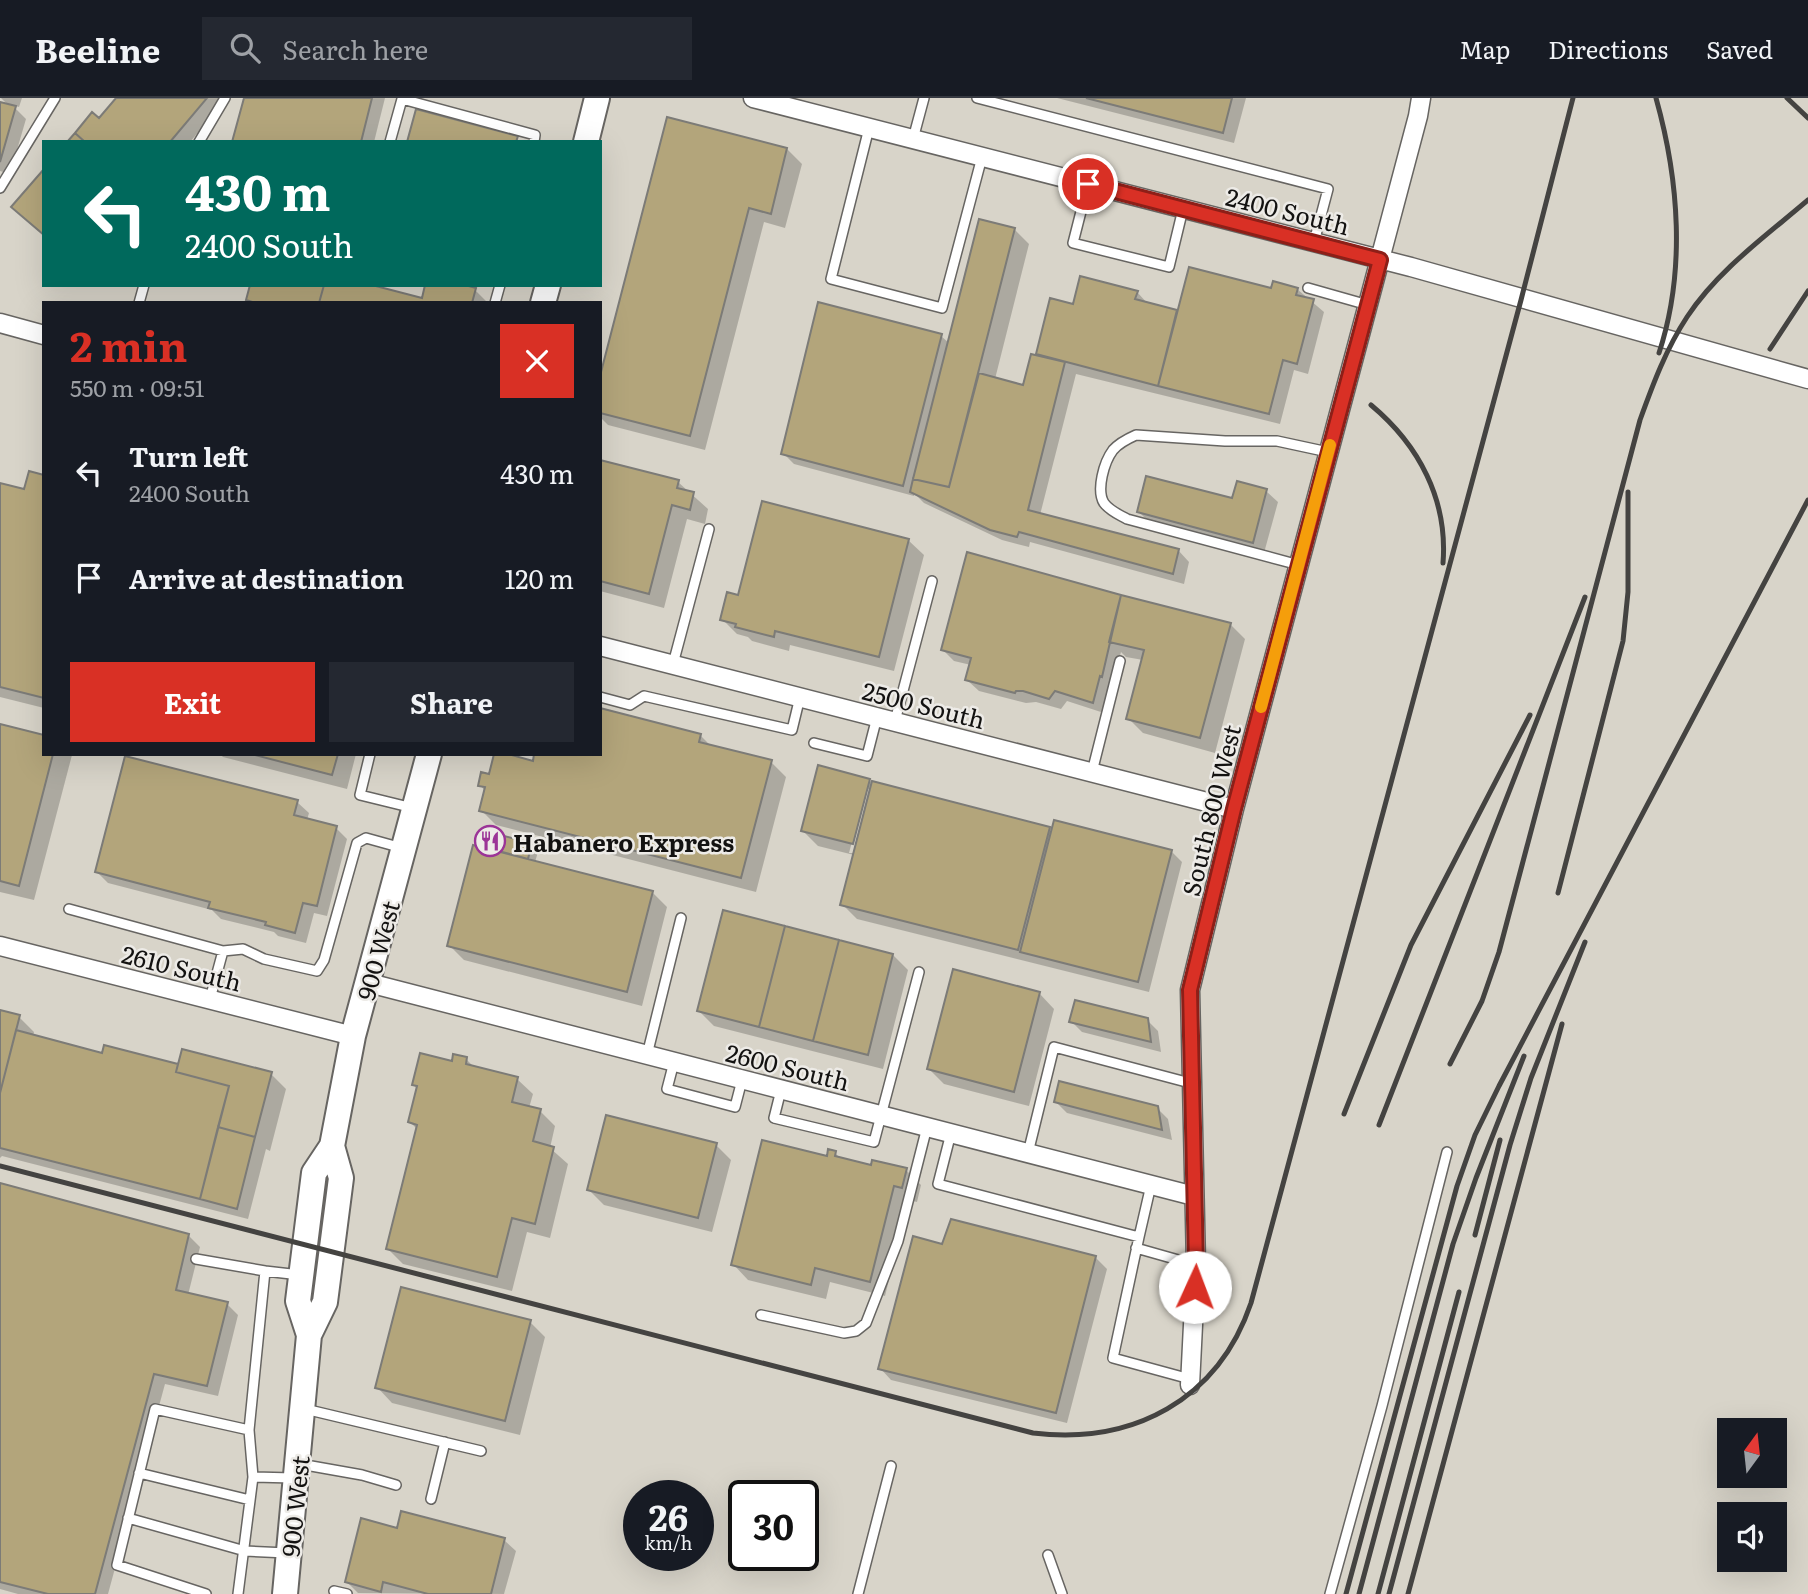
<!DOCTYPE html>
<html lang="en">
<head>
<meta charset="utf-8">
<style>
  :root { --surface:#171b24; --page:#242831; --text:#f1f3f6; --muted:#9ea1a6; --line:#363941; --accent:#d93025 }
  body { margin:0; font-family:Literata,serif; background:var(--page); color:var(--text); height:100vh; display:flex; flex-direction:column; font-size:26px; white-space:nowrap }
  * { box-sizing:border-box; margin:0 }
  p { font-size:23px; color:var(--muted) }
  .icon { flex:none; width:38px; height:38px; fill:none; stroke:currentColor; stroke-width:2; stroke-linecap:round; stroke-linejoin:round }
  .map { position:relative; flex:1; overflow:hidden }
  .details { position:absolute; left:42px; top:203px; width:560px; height:455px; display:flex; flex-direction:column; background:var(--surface); border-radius:0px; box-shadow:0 7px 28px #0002 }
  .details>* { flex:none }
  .hud { position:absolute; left:42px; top:42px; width:560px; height:147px; border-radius:0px; box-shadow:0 7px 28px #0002; background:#00695c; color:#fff; overflow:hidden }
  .needle { width:46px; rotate:15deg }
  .tools { position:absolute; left:1717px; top:1320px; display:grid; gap:14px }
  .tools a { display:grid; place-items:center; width:70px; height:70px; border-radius:0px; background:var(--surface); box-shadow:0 7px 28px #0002; font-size:35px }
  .speed { position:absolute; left:623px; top:1382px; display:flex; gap:14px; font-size:35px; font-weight:700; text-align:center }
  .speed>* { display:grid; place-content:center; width:91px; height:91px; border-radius:50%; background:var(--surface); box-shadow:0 7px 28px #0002; line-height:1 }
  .speed small { font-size:18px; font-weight:400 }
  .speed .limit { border:4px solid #111; border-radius:10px; background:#fff; color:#111 }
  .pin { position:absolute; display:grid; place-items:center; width:60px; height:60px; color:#fff; margin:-30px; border:4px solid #fff; border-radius:50%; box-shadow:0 2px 7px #0007 }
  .me { position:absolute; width:77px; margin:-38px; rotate:2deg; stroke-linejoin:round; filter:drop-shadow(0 0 5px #0008) }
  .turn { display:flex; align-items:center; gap:24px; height:147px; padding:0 28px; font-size:32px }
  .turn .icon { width:91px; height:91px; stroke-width:2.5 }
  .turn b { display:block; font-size:49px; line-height:60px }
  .round { display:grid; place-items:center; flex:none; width:74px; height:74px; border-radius:0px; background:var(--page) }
  .summary { display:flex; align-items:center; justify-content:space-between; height:119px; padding:0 28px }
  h1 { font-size:42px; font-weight:700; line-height:52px; color:var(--accent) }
  .button { display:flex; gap:14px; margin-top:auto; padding:14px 28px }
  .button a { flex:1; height:80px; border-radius:0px; background:var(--accent); color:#fff; font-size:28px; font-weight:700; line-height:80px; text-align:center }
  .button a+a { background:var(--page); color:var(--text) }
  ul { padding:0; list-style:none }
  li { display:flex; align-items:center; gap:21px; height:105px; padding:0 28px }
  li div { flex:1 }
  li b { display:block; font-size:26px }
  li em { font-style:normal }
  header { display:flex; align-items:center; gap:42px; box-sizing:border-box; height:98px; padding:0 35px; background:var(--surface); border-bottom:2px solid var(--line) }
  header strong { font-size:33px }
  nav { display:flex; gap:38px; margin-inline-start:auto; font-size:24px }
  .search { width:490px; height:63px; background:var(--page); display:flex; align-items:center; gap:18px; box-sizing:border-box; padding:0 24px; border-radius:0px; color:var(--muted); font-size:26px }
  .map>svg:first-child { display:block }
  .built { fill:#d8d4c9; fill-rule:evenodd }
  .shadow { fill:#0003; fill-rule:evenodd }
  .building { fill:#b3a57b; stroke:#7c7b77; stroke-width:2 }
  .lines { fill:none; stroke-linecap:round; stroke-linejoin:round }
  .service-casing { stroke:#676562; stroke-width:12 }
  .minor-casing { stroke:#676562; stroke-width:21 }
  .secondary-casing { stroke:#676562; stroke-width:28 }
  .service { stroke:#fff; stroke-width:9 }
  .minor { stroke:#fff; stroke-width:18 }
  .secondary { stroke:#fff; stroke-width:24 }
  .rail { stroke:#444341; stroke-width:5 }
  .route-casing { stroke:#8d1f18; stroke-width:18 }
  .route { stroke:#d93025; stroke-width:12 }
  .slow { stroke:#f59e0b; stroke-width:12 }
  .labels { text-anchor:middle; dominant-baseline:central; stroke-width:5; stroke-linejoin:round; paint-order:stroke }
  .street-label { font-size:24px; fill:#131211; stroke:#edebe7 }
  .poi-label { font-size:24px; font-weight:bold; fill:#131211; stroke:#edebe7; text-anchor:start }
</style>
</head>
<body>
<header>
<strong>Beeline</strong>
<div class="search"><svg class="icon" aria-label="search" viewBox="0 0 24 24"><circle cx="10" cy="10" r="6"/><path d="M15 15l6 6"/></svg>Search here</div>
<nav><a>Map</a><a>Directions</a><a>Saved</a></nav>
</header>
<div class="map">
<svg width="1808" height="1496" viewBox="0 0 1808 1496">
  <rect width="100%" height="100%" fill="#dfdeda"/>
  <path class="built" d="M0 0H1808V1496H0ZM44 44H600V187H44ZM44 205H600V656H44ZM1729 1332H1774V1377H1729ZM639 1398H698V1458H639ZM744 1398H803V1458H744ZM1729 1416H1774V1461H1729Z"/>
  <path class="shadow" d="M1 0H22L19 9 12 7 26 21 10 76 0 73V6L9 8Z
    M119 0H227L190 44H69L100 22Z
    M245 0H385L374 44H234Z
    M1057 0H1246L1234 45Z
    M787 51 802 66 785 130 764 124 705 352 608 327 600 319V285Z
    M1014 131 1029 146 995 281 1024 289 1044 261 1038 255 1074 208 1137 194 1149 207 1178 216 1273 193 1297 191 1324 214 1308 276 1294 272 1280 326 1076 276 1040 417 1178 452 1189 464 1184 486 1030 444 1029 449 1002 442 924 405 914 395V398L794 366 783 355 941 238 949 245Z
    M475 192 488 205H251L248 202H423Z
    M600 364 678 384 708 411 705 426 687 421 664 510 600 493Z
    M44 379V610L0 599V387L25 393Z
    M1266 393 1278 404 1264 455 1150 425 1139 414 1234 402Z
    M908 442 924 457 894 573 790 547 789 553 752 543 748 539 737 536 722 521 740 500Z
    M1230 526 1245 541 1215 655 1143 635 1128 620 1143 562 1126 559 1121 554 1104 615 1067 603 1061 611 1036 604 1026 605 979 593 967 582 971 567 954 563 943 552Z
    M0 628 44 656 72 657 34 802 0 794Z
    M700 637 712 649 771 664 786 679 756 794 496 727 481 712 486 694 480 687 490 678 534 665 600 656Z
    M220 656H356L347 691 223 659Z
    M869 683 1049 731 1053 735 1171 753 1182 764 1149 894 857 821 842 806 854 757 818 748 803 733ZM866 691H869L853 755H849Z
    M297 704 309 715 307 722 336 730 347 741 327 818 314 815 306 845 278 838 274 834 221 821 212 812 108 785 97 774Z
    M485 735 531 747 538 754 535 764 652 794 667 809 642 908 464 862 449 847Z
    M893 857 908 872 883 971 714 928 699 913Z
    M1039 895 1054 911 1029 1008 944 986 929 971Z
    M0 914 19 919 34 934 33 939 104 957 179 969 271 976 286 991 270 1053 266 1051 248 1121 2 1058 0 1060Z
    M1147 922 1158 933 1161 954 1082 934 1071 923Z
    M466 961 475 970 517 981 533 996 529 1010 540 1013 555 1028 550 1050 568 1066 550 1140 527 1134 512 1193 403 1166 388 1151 418 1032 410 1024 418 991 413 987 453 965Z
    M1056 1004 1157 1010 1168 1021 1172 1042 1067 1015Z
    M716 1047 731 1062 712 1134 604 1107 589 1092Z
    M835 1055 842 1062 872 1069 906 1072 921 1087 917 1104 909 1102 885 1198 830 1184 826 1201 748 1182 733 1166 828 1060Z
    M0 1087 188 1137 200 1149 188 1197 227 1206 238 1217 218 1298 165 1286 108 1496H18L0 1491Z
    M1096 1160 1107 1171 1067 1325 891 1282 880 1270Z
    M530 1224 545 1239 520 1337 392 1305 377 1289Z
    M398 1432 504 1442 516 1453 504 1496 358 1495 347 1484Z"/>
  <path class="building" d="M116 0H207L170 44H85L75 35 92 14 99 20Z
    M244 0H372L361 44H232Z
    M1086 0H1232L1223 35Z
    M0 4 16 8 0 64Z
    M416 11 518 38 516 44H407Z
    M667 19 787 50 771 116 749 110 690 338 600 315V278Z
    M75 35 85 44H67Z
    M44 71V137L11 109Z
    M979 121 1015 130 949 389 913 381Z
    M1189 169 1271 190 1273 183 1298 190 1296 197 1314 201 1297 266 1283 262 1269 316 1158 288Z
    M1080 178 1138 193 1135 201 1177 212 1158 288 1036 256 1050 200 1073 206Z
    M250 187H324L319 205H256L246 202Z
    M324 187H372L422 200 425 187H465L476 190 472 205H319Z
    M818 204 942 236 903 388 781 356Z
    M1031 256 1065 264 1028 412 1179 451 1173 476 1019 434 1017 439 990 432 910 394 913 381 949 389 979 275 1023 287Z
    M600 362 679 382 677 390 694 394 690 412 672 407 649 496 600 483Z
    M29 373 44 377V600L0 589V385L24 391Z
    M1146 378 1232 400 1237 383 1267 391 1253 445 1137 414Z
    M762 403 909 441 879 559 775 533 774 539 735 529 736 526 720 522 727 494 738 497Z
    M967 454 1121 497 1102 579 1100 578 1093 605 1055 593 1049 601 1023 593H1016L1015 595 965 582 971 560 941 552Z
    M1121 497 1231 525 1200 640 1126 621 1144 552 1109 544Z
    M600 610 701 636 699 644 772 662 741 780 479 713 485 689 478 688 481 674 489 676 494 656H508L533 663 534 656H600Z
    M0 626 44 637V656H53L19 788 0 783Z
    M251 656H338L332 677Z
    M125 658 298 702 294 717 337 728 317 808 303 805 295 835 265 827 266 824 208 810 210 804 95 774Z
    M818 667 870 681 853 746 801 733Z
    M872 683 1050 729 1018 852 840 807Z
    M1054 722 1172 752 1138 884 1020 854Z
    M484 733 532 745 528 761 480 748Z
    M473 747 653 793 627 894 447 848Z
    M723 812 785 828 759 929 697 913Z
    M785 828 839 842 813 943 759 929Z
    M839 842 893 856 868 957 813 943Z
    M953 871 1040 894 1014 994 927 971Z
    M1075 902 1148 920 1151 944 1069 924Z
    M0 912 20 917 0 995Z
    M16 932 102 955 104 947 178 966 176 974 229 988 200 1101 0 1050V995Z
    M182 951 272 974 255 1039 218 1029 229 988 176 974Z
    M420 955 452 963 453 956 467 959 466 966 518 979 512 1004 541 1011 533 1043 554 1049 535 1126 512 1120 497 1179 386 1151 417 1027 408 1024 417 988 412 987Z
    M1059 983 1158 1008 1162 1032 1054 1004Z
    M606 1017 717 1045 698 1120 587 1092Z
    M218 1029 255 1039 237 1111 200 1101Z
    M762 1042 827 1058 828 1051 836 1053 835 1058 871 1067 872 1062 907 1070 902 1090 894 1088 870 1184 815 1170 811 1187 731 1167Z
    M0 1085 189 1136 176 1192 228 1204 207 1288 154 1276 95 1496H48L0 1484Z
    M951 1121 1096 1158 1056 1315 878 1271 913 1138 942 1146Z
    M401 1189 531 1222 505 1323 375 1290Z
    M401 1413 505 1440 491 1496H428L383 1484 381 1494 345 1484 361 1420 397 1430Z"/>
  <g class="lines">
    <g class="service-casing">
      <path id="service" d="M977 0 1328 91 1314 144
        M869 30 831 181 942 210 982 59
        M913 41 924 0
        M199 44 225 0
        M390 44 402 1 535 37 534 44
        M1088 86 1073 145 1169 169 1183 111
        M0 90 55 0
        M1308 190 1368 207
        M139 205 144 187
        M495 205 500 187
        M1299 467 1127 421C1118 416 1110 413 1104 405 1096 392 1104 364 1113 352 1119 345 1127 341 1136 337L1225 343H1277L1328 354
        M673 566 709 431
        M600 599 630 607 644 598 792 632 800 599
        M895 623 932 483
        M814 645 867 658 877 619
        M370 656 360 697 413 710
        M1092 674 1120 563
        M69 811 223 853
        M210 901 223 853 243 851 264 861 317 873 324 862 357 745 366 740 402 750
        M647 957 681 820
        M674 964 667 991 735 1009 742 982
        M781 992 774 1020 874 1044 919 874
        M951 1035 938 1086 1139 1139 1151 1087
        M1028 1055 1054 949 1190 985
        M1139 1139 1113 1260 1190 1281
        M1136 1150 1196 1167
        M196 1161 265 1173
        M761 1217 844 1235 856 1233 866 1225 898 1143 927 1029
        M305 1311 481 1353
        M300 1366 362 1377 396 1387
        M139 1375 250 1402
        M253 1379 293 1380
        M431 1401 445 1344
        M128 1420 245 1453 287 1455
        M1048 1457 1062 1496
        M334 1493 347 1496
        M206 1496 117 1467 155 1311 249 1332 265 1173 300 1177
        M238 1496 253 1379 249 1332
        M858 1496 891 1368
        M1330 1496 1382 1308 1447 1054"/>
    </g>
    <g class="minor-casing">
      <path id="minor" d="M753 0 1411 169 1808 281
        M0 225 44 237
        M600 548 1234 711
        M0 848 353 938
        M369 885 1194 1098
        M1190 1287 1196 1167 1190 892 1234 711 1418 18 1421 0"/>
    </g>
    <g class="secondary-casing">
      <path id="secondary" d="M586 44 597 0
        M543 205 548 187
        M309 1237 298 1203 314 1075 332 1048 353 938 429 656
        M285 1496 309 1237 325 1204 341 1080 332 1048"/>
    </g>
    <use href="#service" class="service"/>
    <use href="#minor" class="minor"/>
    <use href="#secondary" class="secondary"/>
    <path class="rail" d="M1656 0C1679 82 1686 173 1659 255
      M1787 0 1808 20
      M1770 251 1808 193
      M1371 307C1419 347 1448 402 1443 465
      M1558 795 1623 543 1628 494V394
      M1450 966 1482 903 1499 854 1640 322C1653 286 1666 251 1687 219 1718 172 1766 138 1808 102
      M1344 1016 1411 847 1530 617
      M1379 1027 1585 499
      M0 1068 1033 1335C1133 1347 1218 1302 1251 1205L1521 202 1573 0
      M1475 1137 1500 1042
      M1346 1496 1457 1088 1475 1037 1499 988 1808 402
      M1359 1496 1453 1146 1476 1080 1524 958
      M1378 1496 1459 1194
      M1389 1496 1510 1047 1531 980 1585 844
      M1408 1496 1562 926"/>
  </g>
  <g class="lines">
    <g class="route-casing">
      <path id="route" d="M1088 86 1380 162 1234 711 1190 892 1196 1167 1195 1189"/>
    </g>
    <use href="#route" class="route"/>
    <path class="slow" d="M1261 609 1330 347"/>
  </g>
  <defs>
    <g id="restaurant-ring" transform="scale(1.575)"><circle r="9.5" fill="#edebe7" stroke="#9b3497" stroke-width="1.5"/><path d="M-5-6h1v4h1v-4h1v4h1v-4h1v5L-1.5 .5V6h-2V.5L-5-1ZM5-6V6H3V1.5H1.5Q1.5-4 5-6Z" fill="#9b3497"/></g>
  </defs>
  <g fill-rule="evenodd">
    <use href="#restaurant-ring" x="490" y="743"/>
  </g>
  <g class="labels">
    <g class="street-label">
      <text transform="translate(1288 112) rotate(14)">2400 South</text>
      <text transform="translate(924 606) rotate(14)">2500 South</text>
      <text transform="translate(1210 712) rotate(-76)">South 800 West</text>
      <text transform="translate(377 852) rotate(-75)">900 West</text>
      <text transform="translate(182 869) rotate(14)">2610 South</text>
      <text transform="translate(788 968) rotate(14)">2600 South</text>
      <text transform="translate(294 1408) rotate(-84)">900 West</text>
    </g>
    <g class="poi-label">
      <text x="513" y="743">Habanero Express</text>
    </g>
  </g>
</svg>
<div class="tools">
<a><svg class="needle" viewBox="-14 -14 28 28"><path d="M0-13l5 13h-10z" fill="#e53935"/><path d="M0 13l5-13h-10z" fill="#9ea1a6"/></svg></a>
<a><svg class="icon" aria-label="sound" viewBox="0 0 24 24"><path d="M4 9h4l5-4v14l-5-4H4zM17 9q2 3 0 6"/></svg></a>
</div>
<div class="speed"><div>26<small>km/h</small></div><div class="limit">30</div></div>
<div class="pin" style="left:1088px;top:86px;background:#d93025"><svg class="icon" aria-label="arrive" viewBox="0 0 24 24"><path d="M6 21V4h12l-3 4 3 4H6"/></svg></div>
<svg class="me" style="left:1195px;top:1189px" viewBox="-20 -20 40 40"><circle r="19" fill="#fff"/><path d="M0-13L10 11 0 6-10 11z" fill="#d93025"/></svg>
<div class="hud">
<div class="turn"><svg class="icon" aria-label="left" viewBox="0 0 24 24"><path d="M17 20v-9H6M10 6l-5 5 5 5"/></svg><div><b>430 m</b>2400 South</div></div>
</div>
<section class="details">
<div class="summary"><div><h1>2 min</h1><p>550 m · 09:51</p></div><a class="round" style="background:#d93025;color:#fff"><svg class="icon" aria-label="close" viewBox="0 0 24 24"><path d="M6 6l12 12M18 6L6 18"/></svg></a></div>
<ul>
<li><svg class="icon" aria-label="left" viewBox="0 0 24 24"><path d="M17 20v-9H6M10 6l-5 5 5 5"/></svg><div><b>Turn left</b><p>2400 South</p></div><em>430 m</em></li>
<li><svg class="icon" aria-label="arrive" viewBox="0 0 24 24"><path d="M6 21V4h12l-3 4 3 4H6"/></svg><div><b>Arrive at destination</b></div><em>120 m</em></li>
</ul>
<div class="button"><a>Exit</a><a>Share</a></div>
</section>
</div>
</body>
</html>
